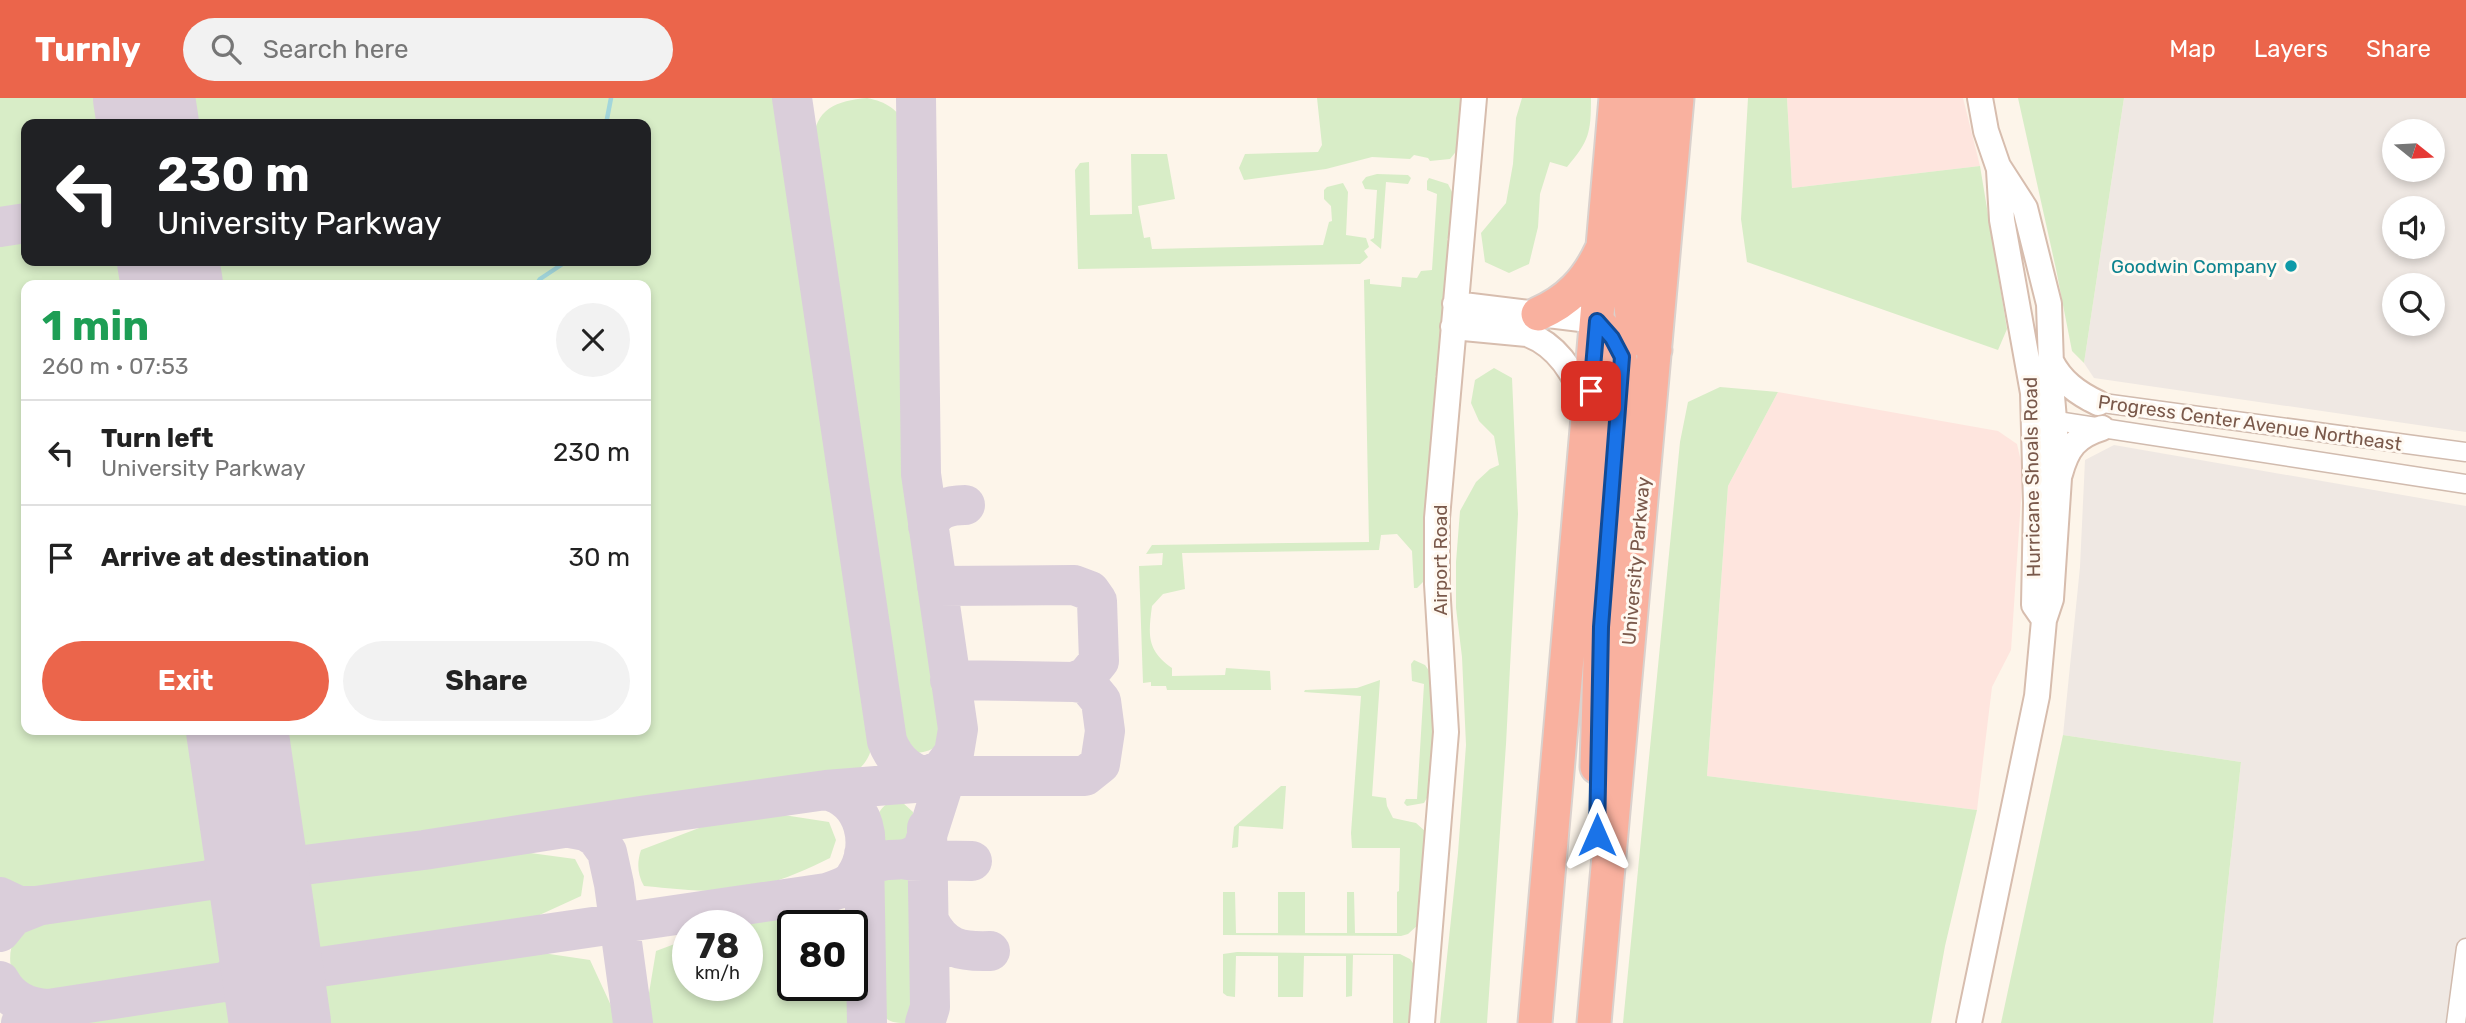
<!DOCTYPE html>
<html lang="en">
<head>
<meta charset="utf-8">
<style>
  :root { --surface:#fff; --page:#f2f2f2; --text:#222; --muted:#767676; --line:#e0e0e0; --accent:#eb654b }
  body { margin:0; font-family:Rubik,sans-serif; background:var(--page); color:var(--text); height:100vh; display:flex; flex-direction:column; font-size:26px; white-space:nowrap }
  * { box-sizing:border-box; margin:0 }
  p { font-size:23px; color:var(--muted) }
  .icon { flex:none; width:38px; height:38px; fill:none; stroke:currentColor; stroke-width:2; stroke-linecap:round; stroke-linejoin:round }
  .map { position:relative; flex:1; overflow:hidden }
  .details { position:absolute; left:21px; top:182px; width:630px; height:455px; display:flex; flex-direction:column; background:var(--surface); border-radius:14px; box-shadow:0 4px 10px #0003 }
  .details>* { flex:none }
  .guide { position:absolute; left:21px; top:21px; width:630px; height:147px; border-radius:14px; box-shadow:0 4px 10px #0003; background:#202124; color:#fff; overflow:hidden }
  .needle { width:46px; rotate:108deg }
  .tools { position:absolute; left:2382px; top:21px; display:grid; gap:14px }
  .tools a { display:grid; place-items:center; width:63px; height:63px; border-radius:50%; background:var(--surface); box-shadow:0 4px 10px #0003; font-size:35px }
  .speed { position:absolute; left:672px; top:812px; display:flex; gap:14px; font-size:35px; font-weight:700; text-align:center }
  .speed>* { display:grid; place-content:center; width:91px; height:91px; border-radius:50%; background:var(--surface); box-shadow:0 4px 10px #0003; line-height:1 }
  .speed small { font-size:18px; font-weight:400 }
  .speed .limit { border:4px solid #111; border-radius:10px; background:#fff; color:#111 }
  .pin { position:absolute; display:grid; place-items:center; width:60px; height:60px; color:#fff; margin:-30px; border-radius:14px; box-shadow:0 4px 10px #0006 }
  .me { position:absolute; width:77px; margin:-38px; rotate:0deg; stroke-linejoin:round; filter:drop-shadow(0 0 5px #0008) }
  .turn { display:flex; align-items:center; gap:24px; height:147px; padding:0 21px; font-size:32px }
  .turn .icon { width:91px; height:91px; stroke-width:2.5 }
  .turn b { display:block; font-size:49px; line-height:60px }
  .round { display:grid; place-items:center; flex:none; width:74px; height:74px; border-radius:37px; background:var(--page) }
  .overview { display:flex; align-items:center; justify-content:space-between; height:119px; padding:0 21px }
  h1 { font-size:42px; font-weight:700; line-height:52px; color:#1e9e55 }
  .action { display:flex; gap:14px; margin-top:auto; padding:14px 21px }
  .action a { flex:1; height:80px; border-radius:42px; background:var(--accent); color:#fff; font-size:28px; font-weight:700; line-height:80px; text-align:center }
  .action a+a { background:var(--page); color:var(--text) }
  ul { padding:0; list-style:none }
  li { display:flex; align-items:center; gap:21px; height:105px; padding:0 21px; border-top:2px solid var(--line) }
  li div { flex:1 }
  li b { display:block; font-size:26px }
  li em { font-style:normal }
  header { display:flex; align-items:center; gap:42px; box-sizing:border-box; height:98px; padding:0 35px; background:var(--accent); color:#fff }
  header strong { font-size:33px }
  nav { display:flex; gap:38px; margin-inline-start:auto; font-size:24px }
  .search { width:490px; height:63px; background:var(--page); display:flex; align-items:center; gap:18px; box-sizing:border-box; padding:0 24px; border-radius:38px; color:var(--muted); font-size:26px }
  .map>svg:first-child { display:block }
  .commercial { fill:#fee5de }
  .industrial { fill:#efe8e3; fill-rule:evenodd }
  .green { fill:#d8edc7 }
  .lines { fill:none; stroke-linecap:round; stroke-linejoin:round }
  .stream { stroke:#a2d6db; stroke-width:4.5 }
  .taxiway { stroke:#daceda; stroke-width:40 }
  .runway { stroke:#daceda; stroke-width:102 }
  .street-casing { stroke:#d1bbae; stroke-width:21 }
  .secondary-casing { stroke:#d7bdae; stroke-width:28 }
  .highway-casing { stroke:#dad1cd; stroke-width:37 }
  .street { stroke:#fff; stroke-width:18 }
  .secondary { stroke:#fff; stroke-width:24 }
  .highway { stroke:#f9b19f; stroke-width:33 }
  .route-casing { stroke:#114b97; stroke-width:18 }
  .route { stroke:#1a73e8; stroke-width:12 }
  .culture-dot { fill:#0f9aa8; stroke:#fff9f1; stroke-width:2.5 }
  .labels { text-anchor:middle; dominant-baseline:central; stroke-width:6; stroke-linejoin:round; paint-order:stroke }
  .culture-label { font-size:19px; fill:#0d838f; stroke:#fff9f1; text-anchor:end }
  .street-label { font-size:19px; fill:#7a594b; stroke:#fff9f1 }
</style>
</head>
<body>
<header>
<strong>Turnly</strong>
<div class="search"><svg class="icon" aria-label="search" viewBox="0 0 24 24"><circle cx="10" cy="10" r="6"/><path d="M15 15l6 6"/></svg>Search here</div>
<nav><a>Map</a><a>Layers</a><a>Share</a></nav>
</header>
<div class="map">
<svg width="2466" height="925" viewBox="0 0 2466 925">
  <rect width="100%" height="100%" fill="#fdf5ea"/>
  <path class="commercial" d="M1787 0H1963L1980 68 1792 90Z
    M1778 294 1998 333 2017 346 2023 372 2011 552 1992 589 1977 712 1707 678 1728 388Z"/>
  <path class="industrial" d="M2124 0H2466V334L2094 280 2084 265ZM2394 33H2432V72H2394ZM2394 110H2432V149H2394ZM2394 187H2432V226H2394Z
    M2114 347 2466 408V925H2213L2241 664 2063 637 2080 469 2085 362Z"/>
  <path class="green" d="M0 0H110L114 26H26V109L0 113Z
    M179 0H780L872 627C874 647 872 662 854 675L322 751 304 750 286 733 271 632H646V187H206L202 163H646V26H183Z
    M867 0C887 4 897 11 908 29L911 400 944 629C940 649 934 654 913 655L906 649 899 636 814 49C812 11 836 3 867 0Z
    M1317 0H1463L1459 50 1450 61 1430 63 1428 60 1414 57 1410 61 1372 59 1326 71 1244 82 1239 70 1245 56 1318 54 1322 47Z
    M1522 0H1591C1591 35 1589 43 1567 69L1550 64 1540 96 1538 129 1529 166 1509 175 1485 164 1481 135 1506 105 1513 66 1516 20Z
    M1748 0H1787L1792 90 1980 68 2007 231 1998 252 1747 164 1741 121Z
    M2018 0H2124L2084 265 2072 253 2056 171Z
    M1131 56H1167L1175 101 1138 108 1144 140 1150 139 1152 151 1323 147 1329 124 1332 123 1331 108 1324 101V92L1327 89 1343 85 1348 94 1346 137 1366 140 1369 149 1364 153 1368 159 1360 166 1078 171 1075 72 1080 65 1089 64 1090 117 1132 116Z
    M1377 76 1408 77 1411 80 1408 86 1386 84 1381 151 1370 142 1374 140 1377 92 1365 91 1362 84 1366 79Z
    M1429 80 1448 86 1454 98 1450 139 1447 141 1450 147 1439 272 1435 279 1437 280 1423 484 1417 490H1414L1412 453 1397 436 1381 437 1379 452 1182 455 1185 491 1163 496 1152 508C1148 538 1147 552 1172 570V578L1225 577 1226 570 1270 573 1271 592H1167L1166 588H1151V584L1143 585 1139 468 1162 467 1163 455 1146 456 1152 447 1369 444 1364 182 1370 181V186L1401 189 1402 179 1417 180 1421 173 1432 172 1437 96 1427 92V83Z
    M26 139V163H133L136 187H26V632H201L218 743 209 760 203 766 191 772 27 796 13 793 0 782V143Z
    M1494 270 1512 280 1518 416 1506 646 1487 925H1440L1458 755 1466 647 1462 559 1456 510V464L1460 413 1476 384 1490 371 1499 367 1494 338 1479 323 1471 305 1475 282Z
    M1720 289 1778 294 1728 388 1707 678 1977 712 1945 848 1931 925H1623L1680 344 1688 304Z
    M1414 562 1425 567 1432 577 1434 617 1431 693 1424 705 1407 708 1404 705 1406 701H1417L1424 586 1412 583 1411 566Z
    M1380 582 1372 698 1386 700 1387 708 1393 720 1416 725 1426 734 1419 826 1408 836 1401 838 1223 837V794H1235L1236 835H1278V794H1305V835H1347V794H1354L1355 835H1397V794L1399 793 1400 750H1352L1351 735 1361 598 1304 594 1305 592 1357 590Z
    M2063 637 2241 664 2213 925H2001Z
    M1281 688H1286L1283 731 1239 728 1238 749 1232 750 1234 729Z
    M892 703 903 705 913 714V737L895 750C869 744 870 713 892 703Z
    M777 716 829 724 836 742 830 760C794 778 757 793 715 793 692 793 668 790 644 788 637 776 637 764 641 752L707 727Z
    M523 754 575 761 584 778 581 798 533 820 330 854C298 846 300 829 296 801L315 781 441 761Z
    M899 775 914 787 916 914 905 925C891 925 884 923 880 909L879 794C882 783 888 776 899 775Z
    M202 798C237 803 242 854 213 871L48 896C3 898 0 843 29 823Z
    M814 810 838 816 844 828H793V887H852V857L853 925H649L647 907 656 853 688 841V887H747V828H724Z
    M536 854 590 862 614 914 616 925H314C310 901 316 890 338 879L462 862Z
    M1237 854 1400 856 1410 861 1415 868 1412 925H1393V857H1353L1352 898 1346 899V858H1304L1303 899H1278V858H1236L1235 899 1227 898 1223 895V856Z
    M211 899C228 900 241 908 245 925H41Z"/>
  <g class="lines">
    <path class="stream" d="M606 26 611 0
      M536 187 540 181 567 163"/>
    <path class="taxiway" d="M792 0 887 643C896 666 911 676 934 682
      M0 129 26 125
      M928 428C935 411 948 407 965 407
      M937 488 1074 487 1090 493 1097 503 1099 563 1086 579 1074 584 950 582
      M920 684 955 678H1085L1100 666 1105 633 1101 603 1087 586 1074 584
      M826 692C865 701 876 748 855 779
      M250 721C262 746 274 765 304 767L424 752 641 718 826 692 914 685 942 671 954 655 958 631 921 376 916 0
      M570 730 586 733 596 739 607 754 614 786 633 925
      M864 756 867 925
      M907 762 972 763
      M210 782C245 785 250 800 266 828 256 860 257 868 224 884
      M0 799 19 808H38L13 818 0 834
      M36 808 210 782C241 768 245 752 250 721
      M929 823C943 851 961 854 990 853
      M0 883C10 902 27 910 48 911
      M21 925 42 912 224 884C252 884 268 900 278 925
      M282 925 284 906 294 886 301 879 320 869 826 795C835 792 844 790 851 784 860 777 866 768 878 764 896 758 907 768 923 750L953 656
      M925 925 930 909 927 730"/>
    <path class="runway" d="M144 0 148 26
      M168 163 172 187
      M237 632 280 925"/>
    <g class="street-casing">
      <path id="street" d="M2088 303 2466 354
        M2044 321 2466 386
        M2456 925 2466 850"/>
    </g>
    <g class="secondary-casing">
      <path id="secondary" d="M1999 72 2002 122 2033 295 2036 405 2034 507 2043 520
        M1455 206 1597 223
        M1453 229 1527 236C1560 248 1577 279 1587 311
        M2051 263C2061 283 2077 295 2098 305
        M2060 376C2067 350 2076 338 2102 330
        M1422 925 1446 634 1437 486V420L1474 0
        M1969 925 2037 598 2044 522 2051 501 2059 380 2052 298 2049 206 2025 110 1998 68 1986 33 1980 0"/>
    </g>
    <g class="highway-casing">
      <path id="highway" d="M1648 0 1630 196C1631 224 1634 233 1655 252
        M1538 216C1568 203 1587 183 1601 153
        M1597 223C1617 246 1622 253 1622 284L1601 529 1597 669
        M1535 925 1616 0
        M1594 925 1677 0"/>
    </g>
    <use href="#street" class="street"/>
    <use href="#secondary" class="secondary"/>
    <use href="#highway" class="highway"/>
  </g>
  <g class="lines">
    <g class="route-casing">
      <path id="route" d="M1591 293 1597 223 1612 240 1622 259 1601 529 1597 737"/>
    </g>
    <use href="#route" class="route"/>
  </g>
  <circle class="culture-dot" cx="2291" cy="168" r="7"/>
  <g class="labels">
    <g class="culture-label">
      <text x="2277" y="168">Goodwin Company</text>
    </g>
    <g class="street-label">
      <text transform="translate(2250 325) rotate(8)">Progress Center Avenue Northeast</text>
      <text transform="translate(2032 379) rotate(-91)">Hurricane Shoals Road</text>
      <text transform="translate(1440 462) rotate(-90)">Airport Road</text>
      <text transform="translate(1636 463) rotate(-85)">University Parkway</text>
    </g>
  </g>
</svg>
<div class="tools">
<a><svg class="needle" viewBox="-14 -14 28 28"><path d="M0-13l5 13h-10z" fill="#e53935"/><path d="M0 13l5-13h-10z" fill="#767676"/></svg></a>
<a><svg class="icon" aria-label="sound" viewBox="0 0 24 24"><path d="M4 9h4l5-4v14l-5-4H4zM17 9q2 3 0 6"/></svg></a>
<a><svg class="icon" aria-label="search" viewBox="0 0 24 24"><circle cx="10" cy="10" r="6"/><path d="M15 15l6 6"/></svg></a>
</div>
<div class="speed"><div>78<small>km/h</small></div><div class="limit">80</div></div>
<div class="pin" style="left:1591px;top:293px;background:#d93025"><svg class="icon" aria-label="arrive" viewBox="0 0 24 24"><path d="M6 21V4h12l-3 4 3 4H6"/></svg></div>
<svg class="me" style="left:1597px;top:737px" viewBox="-20 -20 40 40"><path d="M0-17L14 15 0 8-14 15z" fill="#1a73e8" stroke="#fff" stroke-width="4"/></svg>
<div class="guide">
<div class="turn"><svg class="icon" aria-label="left" viewBox="0 0 24 24"><path d="M17 20v-9H6M10 6l-5 5 5 5"/></svg><div><b>230 m</b>University Parkway</div></div>
</div>
<section class="details">
<div class="overview"><div><h1>1 min</h1><p>260 m · 07:53</p></div><a class="round"><svg class="icon" aria-label="close" viewBox="0 0 24 24"><path d="M6 6l12 12M18 6L6 18"/></svg></a></div>
<ul>
<li><svg class="icon" aria-label="left" viewBox="0 0 24 24"><path d="M17 20v-9H6M10 6l-5 5 5 5"/></svg><div><b>Turn left</b><p>University Parkway</p></div><em>230 m</em></li>
<li><svg class="icon" aria-label="arrive" viewBox="0 0 24 24"><path d="M6 21V4h12l-3 4 3 4H6"/></svg><div><b>Arrive at destination</b></div><em>30 m</em></li>
</ul>
<div class="action"><a>Exit</a><a>Share</a></div>
</section>
</div>
</body>
</html>
